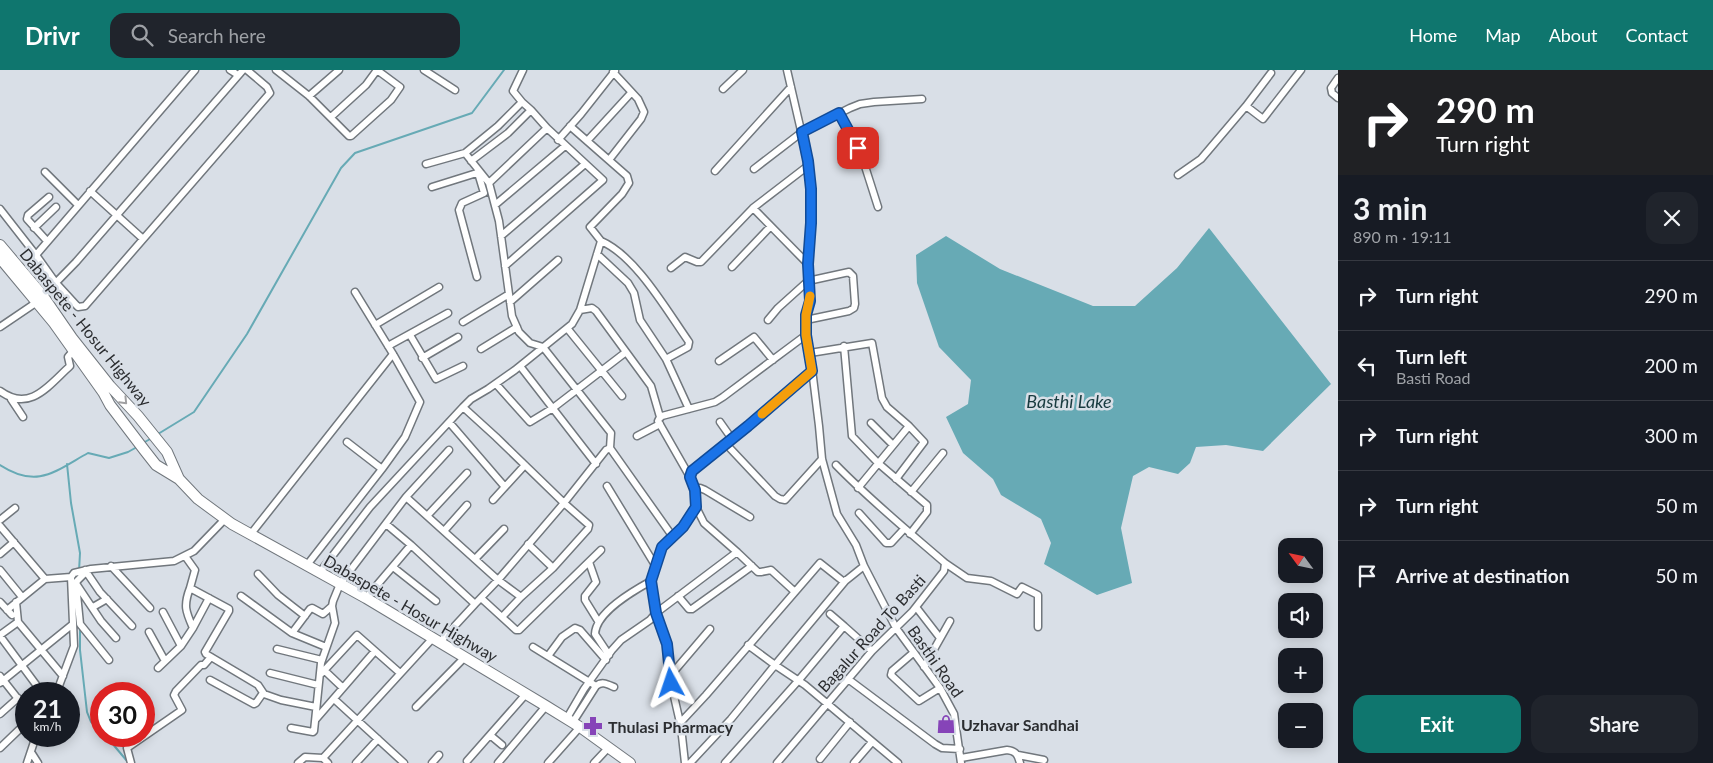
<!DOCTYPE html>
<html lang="en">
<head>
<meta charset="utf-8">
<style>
  :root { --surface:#171b24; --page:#20242c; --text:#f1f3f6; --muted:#9ea1a6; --line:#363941; --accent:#0f766e }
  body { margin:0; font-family:Lato,sans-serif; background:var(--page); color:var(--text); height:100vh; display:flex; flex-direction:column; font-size:19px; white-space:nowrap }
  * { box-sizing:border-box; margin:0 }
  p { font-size:16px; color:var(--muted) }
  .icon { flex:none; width:28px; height:28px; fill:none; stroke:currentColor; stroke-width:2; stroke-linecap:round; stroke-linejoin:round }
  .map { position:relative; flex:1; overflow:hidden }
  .panel { display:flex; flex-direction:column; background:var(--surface); width:375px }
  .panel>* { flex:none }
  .banner { background:#202124; color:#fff; overflow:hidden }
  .needle { width:32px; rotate:303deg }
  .buttons { position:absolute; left:1278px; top:468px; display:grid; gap:10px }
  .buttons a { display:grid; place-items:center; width:45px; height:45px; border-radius:10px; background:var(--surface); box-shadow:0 2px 12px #0003; font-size:25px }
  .speed { position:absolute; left:15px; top:612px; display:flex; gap:10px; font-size:25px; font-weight:700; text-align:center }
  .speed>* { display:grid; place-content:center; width:65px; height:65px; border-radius:50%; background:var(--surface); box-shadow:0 2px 12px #0003; line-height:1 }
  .speed small { font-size:12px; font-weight:400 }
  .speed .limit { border:8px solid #d22; background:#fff; color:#111 }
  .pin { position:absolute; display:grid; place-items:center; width:42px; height:42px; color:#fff; margin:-21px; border-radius:10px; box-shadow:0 2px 8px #0006 }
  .me { position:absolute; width:55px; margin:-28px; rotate:355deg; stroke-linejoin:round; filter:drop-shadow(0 0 4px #0008) }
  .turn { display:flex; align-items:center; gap:18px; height:105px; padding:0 15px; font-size:22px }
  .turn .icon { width:65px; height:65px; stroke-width:2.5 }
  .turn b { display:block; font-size:35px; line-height:42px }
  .round { display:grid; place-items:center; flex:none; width:52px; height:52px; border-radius:15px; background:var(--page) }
  .headline { display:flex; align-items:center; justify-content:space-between; height:85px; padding:0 15px }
  h1 { font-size:30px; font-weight:700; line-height:38px }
  .button { display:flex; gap:10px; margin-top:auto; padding:10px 15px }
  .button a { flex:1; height:58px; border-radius:15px; background:var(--accent); color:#fff; font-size:20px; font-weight:700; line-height:58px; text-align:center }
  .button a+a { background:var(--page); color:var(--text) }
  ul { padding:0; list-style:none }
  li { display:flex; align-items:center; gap:15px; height:70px; padding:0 15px; border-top:1px solid var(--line) }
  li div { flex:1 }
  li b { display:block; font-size:19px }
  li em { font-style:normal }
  header { display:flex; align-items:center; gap:30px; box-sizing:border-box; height:70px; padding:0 25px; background:var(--accent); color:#fff }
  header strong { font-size:24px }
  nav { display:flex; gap:28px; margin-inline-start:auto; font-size:18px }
  .search { width:350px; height:45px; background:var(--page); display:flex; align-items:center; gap:12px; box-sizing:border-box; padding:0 18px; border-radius:15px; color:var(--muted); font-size:19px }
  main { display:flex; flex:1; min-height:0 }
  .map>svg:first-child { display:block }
  .water { fill:#67aab5 }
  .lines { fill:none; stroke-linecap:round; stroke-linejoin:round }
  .stream { stroke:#67aab5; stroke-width:2 }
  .minor-casing { stroke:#71777d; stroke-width:9 }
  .trunk-casing { stroke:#71777d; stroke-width:12 }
  .minor { stroke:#fff; stroke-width:6 }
  .trunk { stroke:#fff; stroke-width:10 }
  .oneway { stroke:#a0a0a2 }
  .route-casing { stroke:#114b97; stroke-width:12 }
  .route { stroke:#1a73e8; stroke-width:9 }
  .slow { stroke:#f59e0b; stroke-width:9 }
  .labels { text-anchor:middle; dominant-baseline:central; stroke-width:5; stroke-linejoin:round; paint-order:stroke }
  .street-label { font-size:16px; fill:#2b2d30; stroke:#d9dfe7 }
  .poi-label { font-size:16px; font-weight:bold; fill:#2b2d30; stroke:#d9dfe7; text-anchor:start }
  .water-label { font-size:18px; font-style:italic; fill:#193b40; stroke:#d9dfe7 }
</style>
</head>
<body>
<header>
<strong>Drivr</strong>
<div class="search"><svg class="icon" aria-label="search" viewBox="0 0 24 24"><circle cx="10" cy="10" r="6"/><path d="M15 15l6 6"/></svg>Search here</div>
<nav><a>Home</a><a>Map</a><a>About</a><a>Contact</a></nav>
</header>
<main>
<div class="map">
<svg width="1338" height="693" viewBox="0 0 1338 693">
  <rect width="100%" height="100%" fill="#d9dfe7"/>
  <path class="water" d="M1209 158 1331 314 1263 381 1226 375 1196 377 1190 393 1178 404 1149 397 1133 406 1121 458 1132 513 1097 525 1044 494 1051 473 1041 449 1001 425 993 409 963 383 946 347 968 334 971 310 939 277 917 213 916 185 946 166 1000 199 1093 236H1135L1177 198Z"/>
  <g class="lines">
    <path class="stream" d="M158 364 194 342 247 264 341 98 355 83 472 43 504 0
      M143 373 152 368
      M67 394 71 433 80 483 79 501
      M0 395C37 419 54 402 88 383L109 388 128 382 137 377
      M80 558V580L87 642 91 652 101 661
      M106 666 127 691"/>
    <g class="minor-casing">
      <path id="minor" d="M195 0 36 185 56 213 78 237 85 236 270 23 267 17 247 0
        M230 0 238 5
        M276 0 309 26 349 66H351L391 30 400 17 377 0
        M424 0 455 20
        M523 0 513 21 522 32 498 56 465 83 489 113 499 151 512 246 519 262 530 273 543 277 611 363 610 378 673 467
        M787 0 808 91 811 119V153L808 194 810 231 806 245V265L810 283 819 356 822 389 837 444 856 475 864 496 896 558 940 618 954 644 961 693
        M1338 8 1331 18 1332 23 1338 28
        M723 19 743 0
        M309 26 339 0
        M1246 36 1271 3
        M839 43 863 90 878 137
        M331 47 366 15 377 0
        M558 70 581 44 615 1
        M587 71 631 23
        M609 90 641 49 644 42 638 29 613 2
        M471 91 508 63 531 40 522 32
        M426 94 465 83
        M754 99 802 62 850 38 860 34 874 32 922 29
        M715 101 791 17
        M45 102 78 135
        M1178 105 1201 89 1246 36 1263 49 1301 0
        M489 113 547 58 531 40
        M432 117 480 102
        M90 121 142 168
        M495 135 565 76
        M753 138 808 194
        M0 139 36 185
        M34 158 56 137
        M501 166 585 94
        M47 171 27 149 28 145 49 127
        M601 171C636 186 667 241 689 272L688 277 666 289
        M597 184 628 213 634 223 640 250 666 289 689 339
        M505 196 603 110 547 58
        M732 197 770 157
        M671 198 685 187 697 192H701L753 138 809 95
        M477 207 459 140 462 133 484 123 478 103
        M510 232 558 190
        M580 240 592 238 596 241 651 316 660 347
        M768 250 778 238 808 211 849 202 853 206 855 234 854 238 849 241 806 250
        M463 252 509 224
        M375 255 439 217
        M0 257 37 232 76 192 243 0
        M567 258 622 326
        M410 265 436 309 463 296
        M388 276 448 243
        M844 276 852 366 878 393 927 435V442L910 464
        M481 279 517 257
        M810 283 872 273 882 328 887 337 909 356 858 418
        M422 288 458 267
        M719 291 754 267 773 290
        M520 296 596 394
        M496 314 530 352 553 338 626 282
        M0 321C30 343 49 315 70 296L68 287 73 281
        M11 329 23 347
        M463 337 471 329 488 319 515 300 572 254 580 240 601 171 590 157 622 124 629 113 627 106 570 56
        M449 352 505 417
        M720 352 732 369
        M871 353 893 375
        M637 366 660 354
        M347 372 382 399
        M726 374 775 426 780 429 785 430 822 389
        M690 407 658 351 659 349 662 346 715 332 723 327 806 265
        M896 409 924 372 909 356
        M607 416 655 495
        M695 419 700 418 705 420 750 447
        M911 422 943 383
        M406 427 449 380
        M493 430 525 395
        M859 443 886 473H891L904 459
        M427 446 467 403
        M0 450 15 438
        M386 454 411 475
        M0 456 45 509 71 507
        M444 461 467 435
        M250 465 393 284
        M528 474 553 498
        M737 482 758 502H761L771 500 795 522
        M0 484 14 472
        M185 486 195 500 190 518 229 539V541L205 582 206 584 258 615 264 624 281 630 316 637
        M475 489 504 459
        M589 492 596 512 585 526V530L598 551
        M945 493 967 508 991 511 1017 524 1022 517 1038 525V557
        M307 495 382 399 405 367 420 332 393 284 355 222
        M111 496 150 538
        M393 497 436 531
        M0 500 22 527
        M85 500 100 522 132 556
        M86 502 77 511 76 514 80 554 109 590
        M320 502 370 437 463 337 496 367 564 433 498 510 475 534 411 475 366 528
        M258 504 278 525 305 546
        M846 510 775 595 805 615 898 693
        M77 515 101 551 116 568
        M190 518C183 536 186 542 193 558
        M241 526 292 563 326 577
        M678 526 689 539H692L752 496
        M481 528 516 560H519L601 480
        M0 532 12 545
        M93 537 107 529
        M916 537 940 568
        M7 540 45 509
        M163 542 181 576
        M830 544 844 556
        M502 547 521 527
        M18 552 63 606
        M149 562 165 591
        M292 563 310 539 312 538 323 544 332 536
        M0 565 18 552 16 532
        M0 566 43 624
        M439 573 475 534
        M533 577 596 616
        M277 579 322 590
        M913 583 892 601 891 605 919 631 940 618
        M609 585 595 564C596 542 633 521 651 511
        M548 586 562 567 575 558 580 560 606 590
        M924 597 950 551
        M158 598 181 576 193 558 209 528
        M324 600 343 618
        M270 603 318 615
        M320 605 357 565 400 603
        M0 606 26 639
        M670 606 710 559
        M848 609 935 674 942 678 960 679
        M210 610 254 634 256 633 263 623
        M0 613 73 554
        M56 624 74 576 71 507 74 503 91 499 174 491 194 481 225 449
        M334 629 404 693
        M416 637 465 587
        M0 644 18 628
        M567 648 584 619 612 580 621 570 650 550 656 543 737 482 704 453 696 437 695 419 690 407 692 401 748 356 812 301
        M316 649 375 581
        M573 652 596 616C602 611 607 614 614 617
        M680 653 706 625 820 493 844 512 864 496
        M291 658 313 662 314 661 321 593 335 553 332 536 333 531 340 514 406 427 498 510 521 527 553 498 588 459 589 455 564 433 606 380 610 378
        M490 665 502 675
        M0 678 26 653
        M31 682 38 693
        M1018 685 1044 690
        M961 688 1007 680C1016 681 1018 685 1020 693
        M820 689 850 652
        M467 691 526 624
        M27 693 36 666
        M131 693 127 678 182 640 174 625 176 621 201 595H204L211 587
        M298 693 305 687 323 688
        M328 693 323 688 432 569
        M356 693 378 669
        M432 693 439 685
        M498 693 546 636
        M548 693 580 657
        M594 693 609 677
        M685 693 681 657 671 613 667 574 656 543 651 511 662 477 683 457 696 437
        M690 693 731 649 775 595 748 575
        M725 693 798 611 844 556 872 581
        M777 693 872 581 912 542 944 501 945 493C908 461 870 430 836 395
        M854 693 872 672"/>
    </g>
    <g class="trunk-casing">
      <path id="trunk" d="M0 175 43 226 72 268 110 316 138 346 167 382 179 409
        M0 188 54 253 103 322 110 335 145 381 156 395 179 409 198 429 232 454 366 528 546 636 580 657 630 693"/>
    </g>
    <use href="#minor" class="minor"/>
    <use href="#trunk" class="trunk"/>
  </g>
  <defs><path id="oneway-chevron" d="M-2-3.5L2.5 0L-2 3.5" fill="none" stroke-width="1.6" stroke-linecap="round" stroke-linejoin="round" transform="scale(1.25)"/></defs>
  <use class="oneway" href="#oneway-chevron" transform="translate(124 331) rotate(46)"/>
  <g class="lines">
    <g class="route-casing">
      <path id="route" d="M671 613 667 574 656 543 651 511 662 477 683 457 696 437 695 420 690 407 692 401 748 356 812 301 806 265V245L810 231 808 194 811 153V119L808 91 802 62 839 43 858 78"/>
    </g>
    <use href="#route" class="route"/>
    <path class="slow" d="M762 344 812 301 806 265V245L810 226"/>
  </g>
  <defs>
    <g id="shop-bare" transform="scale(1.5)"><path d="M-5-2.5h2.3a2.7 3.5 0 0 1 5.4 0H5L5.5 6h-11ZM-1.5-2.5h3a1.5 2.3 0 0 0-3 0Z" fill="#8644b8" stroke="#d9dfe7" stroke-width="2.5" paint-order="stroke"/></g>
    <g id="pharmacy-bare" transform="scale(1.5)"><path d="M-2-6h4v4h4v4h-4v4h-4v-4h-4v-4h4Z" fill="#8644b8" stroke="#d9dfe7" stroke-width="2.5" paint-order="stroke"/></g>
  </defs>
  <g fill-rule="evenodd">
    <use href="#shop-bare" x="946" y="654"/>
    <use href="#pharmacy-bare" x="593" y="656"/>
  </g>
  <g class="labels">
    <g class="street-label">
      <text transform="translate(86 257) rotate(51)">Dabaspete - Hosur Highway</text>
      <text transform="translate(411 538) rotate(30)">Dabaspete - Hosur Highway</text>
      <text transform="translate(871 563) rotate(-48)">Bagalur Road To Basti</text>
      <text transform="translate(936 591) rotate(55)">Basthi Road</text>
    </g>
    <g class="poi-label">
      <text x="961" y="654">Uzhavar Sandhai</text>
      <text x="608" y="656">Thulasi Pharmacy</text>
    </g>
    <g class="water-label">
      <text x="1069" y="331">Basthi Lake</text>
    </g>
  </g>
</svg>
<div class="buttons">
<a><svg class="needle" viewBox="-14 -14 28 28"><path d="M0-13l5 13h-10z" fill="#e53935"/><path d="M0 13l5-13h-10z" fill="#9ea1a6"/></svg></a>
<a><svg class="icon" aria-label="sound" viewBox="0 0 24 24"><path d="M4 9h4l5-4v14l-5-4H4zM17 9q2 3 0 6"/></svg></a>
<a>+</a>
<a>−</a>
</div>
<div class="speed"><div>21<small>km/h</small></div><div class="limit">30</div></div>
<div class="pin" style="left:858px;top:78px;background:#d93025"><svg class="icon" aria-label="arrive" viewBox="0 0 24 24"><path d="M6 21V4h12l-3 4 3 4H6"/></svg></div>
<svg class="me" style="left:671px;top:613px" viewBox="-20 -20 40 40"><path d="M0-17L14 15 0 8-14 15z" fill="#1a73e8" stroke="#fff" stroke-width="4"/></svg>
</div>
<section class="panel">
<div class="banner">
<div class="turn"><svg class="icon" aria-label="right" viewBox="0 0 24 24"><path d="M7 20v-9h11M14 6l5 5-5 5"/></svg><div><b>290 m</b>Turn right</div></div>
</div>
<div class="headline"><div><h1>3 min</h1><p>890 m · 19:11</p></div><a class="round"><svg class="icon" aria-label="close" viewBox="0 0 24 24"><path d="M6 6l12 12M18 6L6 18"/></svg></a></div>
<ul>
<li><svg class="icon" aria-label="right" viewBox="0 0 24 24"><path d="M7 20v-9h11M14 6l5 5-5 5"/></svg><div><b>Turn right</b></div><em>290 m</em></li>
<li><svg class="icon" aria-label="left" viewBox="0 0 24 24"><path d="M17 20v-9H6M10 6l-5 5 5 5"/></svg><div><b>Turn left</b><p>Basti Road</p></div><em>200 m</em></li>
<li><svg class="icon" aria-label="right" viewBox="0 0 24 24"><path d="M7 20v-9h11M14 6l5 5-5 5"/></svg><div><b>Turn right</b></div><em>300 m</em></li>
<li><svg class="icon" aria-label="right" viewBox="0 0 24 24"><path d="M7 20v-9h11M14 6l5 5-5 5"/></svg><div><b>Turn right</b></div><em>50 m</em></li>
<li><svg class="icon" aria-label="arrive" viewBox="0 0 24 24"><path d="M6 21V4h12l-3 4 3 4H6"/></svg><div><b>Arrive at destination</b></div><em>50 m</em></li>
</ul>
<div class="button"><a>Exit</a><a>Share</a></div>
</section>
</main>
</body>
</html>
